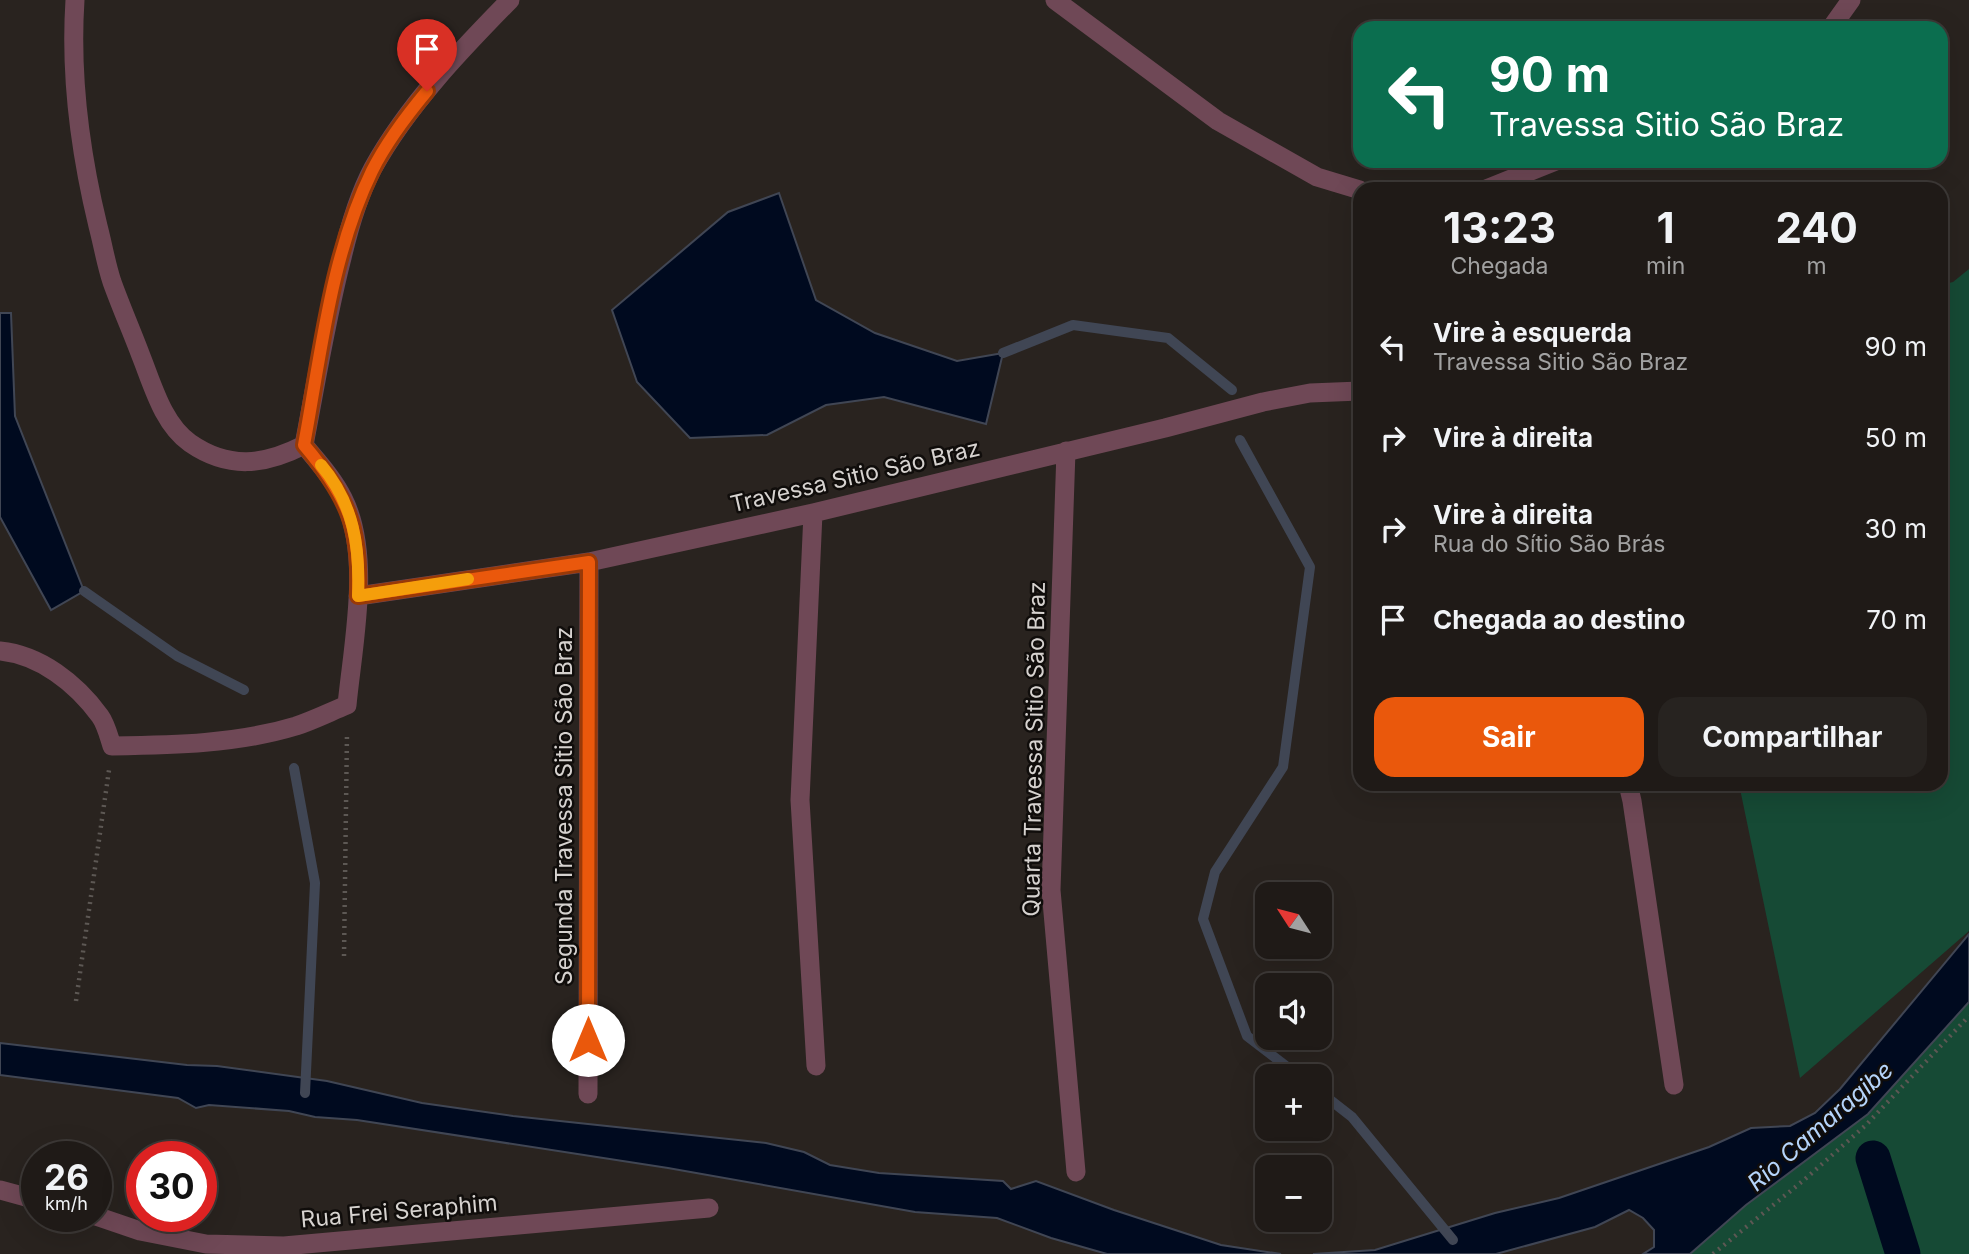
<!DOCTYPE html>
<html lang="pt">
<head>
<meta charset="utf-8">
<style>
  :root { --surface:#1f1a17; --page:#272320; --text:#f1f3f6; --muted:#a1a1a1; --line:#3c3836; --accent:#ea580c }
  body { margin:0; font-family:Inter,sans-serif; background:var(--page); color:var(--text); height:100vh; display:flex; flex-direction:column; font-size:26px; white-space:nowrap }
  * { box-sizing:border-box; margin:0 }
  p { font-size:23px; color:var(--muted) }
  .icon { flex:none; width:38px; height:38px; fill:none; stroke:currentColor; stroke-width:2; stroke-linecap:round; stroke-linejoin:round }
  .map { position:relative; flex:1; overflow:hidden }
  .drawer { position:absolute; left:1353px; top:182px; width:595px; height:609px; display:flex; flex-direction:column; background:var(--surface); border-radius:21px; box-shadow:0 7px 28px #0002,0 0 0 2px var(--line) }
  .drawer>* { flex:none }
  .banner { position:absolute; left:1353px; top:21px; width:595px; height:147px; border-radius:21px; box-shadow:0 7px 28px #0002,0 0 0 2px var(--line); background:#0b6e4f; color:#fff; overflow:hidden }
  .needle { width:46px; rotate:306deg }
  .controls { position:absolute; left:1255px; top:882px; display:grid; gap:14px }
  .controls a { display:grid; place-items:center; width:77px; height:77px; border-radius:14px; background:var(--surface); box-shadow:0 7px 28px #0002,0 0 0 2px var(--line); font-size:35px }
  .speed { position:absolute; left:21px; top:1141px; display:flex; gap:14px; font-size:35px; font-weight:700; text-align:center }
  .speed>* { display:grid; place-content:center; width:91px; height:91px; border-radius:50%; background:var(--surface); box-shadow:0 7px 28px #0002,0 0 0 2px var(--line); line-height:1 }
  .speed small { font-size:18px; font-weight:400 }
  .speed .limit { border:10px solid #d22; background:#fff; color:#111 }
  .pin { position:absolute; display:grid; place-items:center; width:60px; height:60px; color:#fff; margin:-72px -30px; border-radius:50% 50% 50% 0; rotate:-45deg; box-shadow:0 0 7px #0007 }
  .pin .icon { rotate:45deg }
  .me { position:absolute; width:77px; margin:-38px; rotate:0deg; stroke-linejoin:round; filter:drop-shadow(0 0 5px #0008) }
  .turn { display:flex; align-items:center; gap:24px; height:147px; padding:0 21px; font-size:32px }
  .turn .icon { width:91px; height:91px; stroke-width:2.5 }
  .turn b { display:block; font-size:49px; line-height:60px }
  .eta { display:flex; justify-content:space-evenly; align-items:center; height:119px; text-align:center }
  .eta b { font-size:42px; font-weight:700; line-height:49px }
  .cta { display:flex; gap:14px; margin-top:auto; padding:14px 21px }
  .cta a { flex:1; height:80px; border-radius:21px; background:var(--accent); color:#fff; font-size:28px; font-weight:700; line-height:80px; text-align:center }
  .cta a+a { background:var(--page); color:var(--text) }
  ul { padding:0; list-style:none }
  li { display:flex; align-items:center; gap:21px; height:91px; padding:0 21px }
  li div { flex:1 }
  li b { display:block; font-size:26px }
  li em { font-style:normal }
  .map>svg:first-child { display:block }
  .green { fill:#164a35 }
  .water { fill:#000a1f; stroke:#404654; stroke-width:2 }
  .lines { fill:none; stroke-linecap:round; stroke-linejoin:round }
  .stream { stroke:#404654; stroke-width:10 }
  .canal { stroke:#000a1f; stroke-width:35 }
  .path { stroke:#5d5854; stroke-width:4.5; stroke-dasharray:2 5; stroke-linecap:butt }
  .minor { stroke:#6f4856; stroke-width:19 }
  .route-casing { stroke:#983908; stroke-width:18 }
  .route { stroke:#ea580c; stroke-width:12 }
  .slow { stroke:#f59e0b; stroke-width:12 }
  .labels { text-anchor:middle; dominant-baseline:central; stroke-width:5; stroke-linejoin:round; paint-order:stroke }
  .street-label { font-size:23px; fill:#d6d2cf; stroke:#100d0b }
  .water-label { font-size:24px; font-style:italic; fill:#b5d4fa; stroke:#100d0b }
</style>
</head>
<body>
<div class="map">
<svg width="1969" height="1254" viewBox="0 0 1969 1254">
  <rect width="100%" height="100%" fill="#29231f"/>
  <path class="green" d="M1969 269V931L1800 1078 1739 784H1941V285L1953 282Z
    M1969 1002V1254H1690L1746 1205 1868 1114Z"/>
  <path class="water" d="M779 193 816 300 875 333 957 361 1003 353 986 424 884 397 826 405 767 435 690 438 637 382 612 310 728 212Z
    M0 313H11L15 416 84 591 51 610 0 517Z
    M1969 934V1002L1868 1114 1746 1205 1690 1254H1643L1654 1247V1230L1643 1218 1629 1210 1595 1227 1496 1254H1313L1375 1250 1495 1213 1559 1198 1709 1147 1751 1128 1790 1126 1815 1113 1840 1089Z
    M0 1043 187 1065 217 1066 327 1081 422 1103 513 1116 766 1143 804 1152 830 1165 879 1173 1003 1181 1011 1189 1036 1181 1114 1210 1221 1245 1281 1254H1107L1051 1238 997 1218 915 1212 668 1168 357 1120 315 1117 289 1111 209 1105 196 1108 178 1098 0 1075Z"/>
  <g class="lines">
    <path class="stream" d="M1003 353 1073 325 1168 338 1232 390
      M1240 440 1310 567 1283 767 1215 872 1203 919 1247 1036 1299 1076
      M84 591 177 656 244 690
      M294 768 315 883 305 1093
      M1320 1092 1352 1117 1453 1240"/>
    <path class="canal" d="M1873 1158 1903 1254"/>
    <path class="path" d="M344 956 347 733
      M76 1001 109 770
      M1713 1254 1804 1180 1866 1125 1969 1016"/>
    <path class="minor" d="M75 0C70 76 80 152 98 226 103 245 106 264 112 282 121 307 132 332 141 356 153 386 163 424 190 443 229 470 265 465 304 445
      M1055 0 1218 121 1317 177 1360 190
      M1831 28 1851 0
      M1486 189 1556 161
      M304 445C316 383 326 320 342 258 349 228 358 196 373 168 408 105 460 51 510 0
      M1066 451 1051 890 1076 1172
      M813 513 800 800 816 1066
      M358 596 589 562 813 513 1165 428 1263 402 1310 393 1360 391
      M0 651C40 655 76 683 100 716 106 724 109 737 112 746 174 745 237 744 296 726 314 720 330 712 347 705 353 643 372 555 343 498 333 478 318 462 304 445
      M1628 784 1632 801 1674 1085
      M588 1094 589 562
      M0 1190 37 1200
      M96 1216 140 1231 206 1244 284 1246 709 1208"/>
  </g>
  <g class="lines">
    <g class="route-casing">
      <path id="route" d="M427 91C407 115 386 143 372 171 331 255 321 354 304 445 348 497 361 528 358 596L589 562 588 1040"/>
    </g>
    <use href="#route" class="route"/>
    <path class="slow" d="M321 465C354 504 360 547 358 596L468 579"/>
  </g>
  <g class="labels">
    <g class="street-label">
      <text transform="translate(855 476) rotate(-13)">Travessa Sitio São Braz</text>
      <text transform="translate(1034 749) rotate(-89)">Quarta Travessa Sitio São Braz</text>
      <text transform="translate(564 806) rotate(-90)">Segunda Travessa Sitio São Braz</text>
      <text transform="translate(399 1211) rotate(-5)">Rua Frei Seraphim</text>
    </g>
    <g class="water-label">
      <text transform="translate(1820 1126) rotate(-41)">Rio Camaragibe</text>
    </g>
  </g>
</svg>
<div class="controls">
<a><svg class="needle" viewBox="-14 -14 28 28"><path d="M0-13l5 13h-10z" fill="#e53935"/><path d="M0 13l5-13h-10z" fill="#a1a1a1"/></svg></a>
<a><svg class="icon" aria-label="sound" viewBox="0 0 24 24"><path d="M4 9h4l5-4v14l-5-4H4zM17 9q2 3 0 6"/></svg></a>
<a>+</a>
<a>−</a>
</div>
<div class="speed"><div>26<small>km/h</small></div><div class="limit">30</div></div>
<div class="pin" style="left:427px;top:91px;background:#d93025"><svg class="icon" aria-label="arrive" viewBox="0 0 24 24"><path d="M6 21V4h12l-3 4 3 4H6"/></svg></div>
<svg class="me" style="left:588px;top:1040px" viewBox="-20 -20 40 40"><circle r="19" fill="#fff"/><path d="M0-13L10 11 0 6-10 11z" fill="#ea580c"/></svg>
<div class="banner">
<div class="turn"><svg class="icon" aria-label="left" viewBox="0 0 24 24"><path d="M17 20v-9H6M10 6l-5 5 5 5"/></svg><div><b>90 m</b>Travessa Sitio São Braz</div></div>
</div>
<section class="drawer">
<div class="eta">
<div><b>13:23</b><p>Chegada</p></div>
<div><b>1</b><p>min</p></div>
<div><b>240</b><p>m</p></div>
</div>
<ul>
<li><svg class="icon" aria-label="left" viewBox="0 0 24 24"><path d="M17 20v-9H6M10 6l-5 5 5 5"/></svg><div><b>Vire à esquerda</b><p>Travessa Sitio São Braz</p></div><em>90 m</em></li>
<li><svg class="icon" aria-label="right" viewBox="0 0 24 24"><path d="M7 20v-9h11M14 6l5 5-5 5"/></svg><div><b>Vire à direita</b></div><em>50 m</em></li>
<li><svg class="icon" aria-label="right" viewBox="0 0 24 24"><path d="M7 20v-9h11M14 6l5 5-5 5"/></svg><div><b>Vire à direita</b><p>Rua do Sítio São Brás</p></div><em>30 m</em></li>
<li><svg class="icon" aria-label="arrive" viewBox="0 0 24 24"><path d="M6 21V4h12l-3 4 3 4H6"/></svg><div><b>Chegada ao destino</b></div><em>70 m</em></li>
</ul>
<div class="cta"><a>Sair</a><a>Compartilhar</a></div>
</section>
</div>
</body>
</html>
